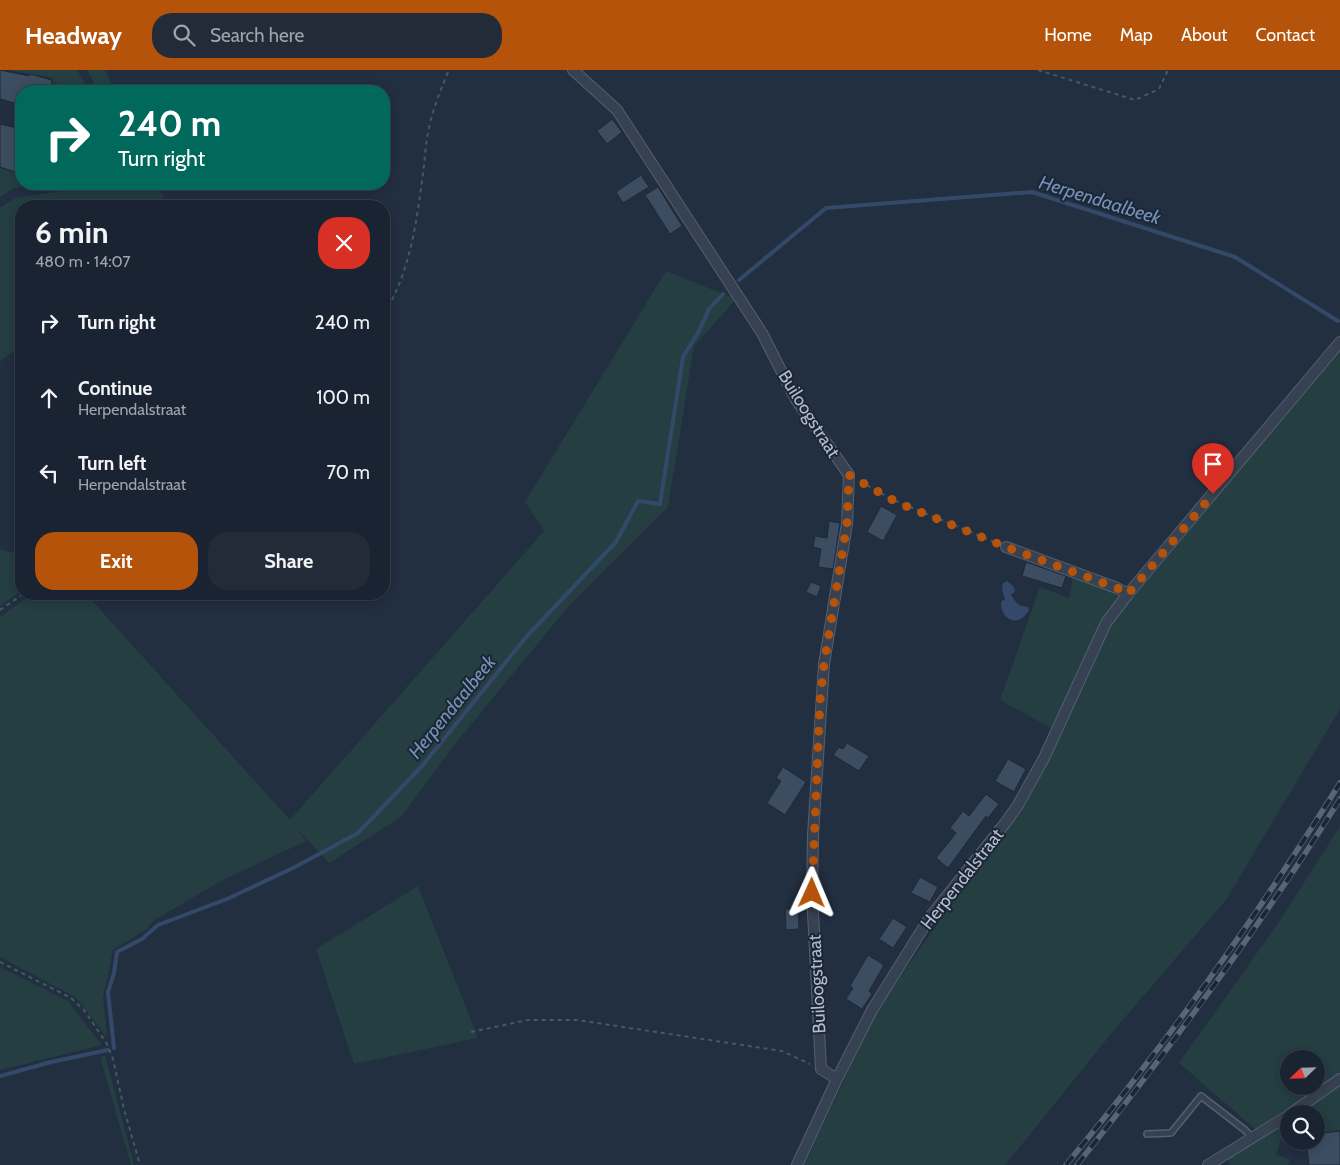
<!DOCTYPE html>
<html lang="en">
<head>
<meta charset="utf-8">
<style>
  :root { --surface:#1a2331; --page:#232b39; --text:#f1f3f6; --muted:#9fa4ab; --line:#38404d; --accent:#b45309 }
  body { margin:0; font-family:Cabin,sans-serif; background:var(--page); color:var(--text); height:100vh; display:flex; flex-direction:column; font-size:19px; white-space:nowrap }
  * { box-sizing:border-box; margin:0 }
  p { font-size:16px; color:var(--muted) }
  .icon { flex:none; width:28px; height:28px; fill:none; stroke:currentColor; stroke-width:2; stroke-linecap:round; stroke-linejoin:round }
  .map { position:relative; flex:1; overflow:hidden }
  .drawer { position:absolute; left:15px; top:130px; width:375px; height:400px; display:flex; flex-direction:column; background:var(--surface); border-radius:20px; box-shadow:0 2px 12px #0003,0 0 0 1px var(--line) }
  .drawer>* { flex:none }
  .top-card { position:absolute; left:15px; top:15px; width:375px; height:105px; border-radius:20px; box-shadow:0 2px 12px #0003,0 0 0 1px var(--line); background:#00695c; color:#fff; overflow:hidden }
  .needle { width:32px; rotate:247deg }
  .buttons { position:absolute; left:1280px; top:980px; display:grid; gap:10px }
  .buttons a { display:grid; place-items:center; width:45px; height:45px; border-radius:50%; background:var(--surface); box-shadow:0 2px 12px #0003,0 0 0 1px var(--line); font-size:25px }
  .pin { position:absolute; display:grid; place-items:center; width:42px; height:42px; color:#fff; margin:-51px -21px; border-radius:50% 50% 50% 0; rotate:-45deg; box-shadow:0 0 5px #0007 }
  .pin .icon { rotate:45deg }
  .me { position:absolute; width:55px; margin:-28px; rotate:1deg; stroke-linejoin:round; filter:drop-shadow(0 0 4px #0008) }
  .turn { display:flex; align-items:center; gap:18px; height:105px; padding:0 20px; font-size:22px }
  .turn .icon { width:65px; height:65px; stroke-width:2.5 }
  .turn b { display:block; font-size:35px; line-height:42px }
  .round { display:grid; place-items:center; flex:none; width:52px; height:52px; border-radius:20px; background:var(--page) }
  .summary { display:flex; align-items:center; justify-content:space-between; height:85px; padding:0 20px }
  h1 { font-size:30px; font-weight:700; line-height:38px }
  .cta { display:flex; gap:10px; margin-top:auto; padding:10px 20px }
  .cta a { flex:1; height:58px; border-radius:20px; background:var(--accent); color:#fff; font-size:20px; font-weight:700; line-height:58px; text-align:center }
  .cta a+a { background:var(--page); color:var(--text) }
  ul { padding:0; list-style:none }
  li { display:flex; align-items:center; gap:15px; height:75px; padding:0 20px }
  li div { flex:1 }
  li b { display:block; font-size:19px }
  li em { font-style:normal }
  header { display:flex; align-items:center; gap:30px; box-sizing:border-box; height:70px; padding:0 25px; background:var(--accent); color:#fff }
  header strong { font-size:24px }
  nav { display:flex; gap:28px; margin-inline-start:auto; font-size:18px }
  .search { width:350px; height:45px; background:var(--page); display:flex; align-items:center; gap:12px; box-sizing:border-box; padding:0 18px; border-radius:20px; color:var(--muted); font-size:19px }
  .map>svg:first-child { display:block }
  .green { fill:#243e42; fill-rule:evenodd }
  .water { fill:#34496a }
  .lines { fill:none; stroke-linecap:round; stroke-linejoin:round }
  .stream { stroke:#34496a; stroke-width:4 }
  .building { fill:#3d4d61; stroke:#1d2838 }
  .lane-casing { stroke:#545f6f; stroke-width:8 }
  .street-casing { stroke:#545f6f; stroke-width:12 }
  .path { stroke:#425b5f; stroke-width:2; stroke-dasharray:4 4; stroke-linecap:butt }
  .lane { stroke:#364151; stroke-width:5 }
  .street { stroke:#364151; stroke-width:10 }
  .rail-casing { stroke:#586578; stroke-width:5.5 }
  .rail { stroke:#1b2636; stroke-width:4; stroke-dasharray:11; stroke-linecap:butt }
  .route { stroke:#b45309; stroke-width:9; stroke-dasharray:0 16.2 }
  .labels { text-anchor:middle; dominant-baseline:central; stroke-width:4; stroke-linejoin:round; paint-order:stroke }
  .street-label { font-size:18px; fill:#b3bccc; stroke:#1b2636 }
  .water-label { font-size:19px; font-style:italic; fill:#7791b6; stroke:#1b2636 }
</style>
</head>
<body>
<header>
<strong>Headway</strong>
<div class="search"><svg class="icon" aria-label="search" viewBox="0 0 24 24"><circle cx="10" cy="10" r="6"/><path d="M15 15l6 6"/></svg>Search here</div>
<nav><a>Home</a><a>Map</a><a>About</a><a>Contact</a></nav>
</header>
<div class="map">
<svg width="1340" height="1095" viewBox="0 0 1340 1095">
  <rect width="100%" height="100%" fill="#222f41"/>
  <path class="green" d="M9 0H77L90 21H78L79 17 69 15 67 21H62L58 15 52 13 53 8Z
    M87 0H105L115 21H98Z
    M17 92 21 93V114H38L14 118 0 127V98L15 102Z
    M94 114H157L167 136H21V276L0 291V138L15 128 88 117Z
    M666 201 736 229 694 276 668 437 567 538 455 674 401 747 329 793 296 758 306 771 221 811 153 851 147 859 113 880 103 928 107 968 77 928 0 887V547L32 524H86L290 750 544 461 525 432Z
    M1340 278V639L1226 830 1120 953 1005 1095H804L878 938 1025 730 1110 555Z
    M0 479 21 485V521L0 536Z
    M1074 502 1128 524 1117 538 1056 661 1000 630 1040 517 1069 528Z
    M1340 756V1003L1256 1060 1179 993 1279 852ZM1289 989H1316V1016H1289Z
    M418 816 478 968 354 994 316 879Z
    M0 897 68 931 102 975 0 1000Z
    M105 985 134 1095H131L100 987Z
    M1340 1014V1061L1316 1064V1044H1297Z
    M1289 1049V1068L1281 1069 1276 1085 1290 1089 1288 1095H1230L1227 1087Z"/>
  <path class="water" d="M1007 511 1014 517 1015 521 1011 525C1016 533 1019 537 1028 537L1029 540C1019 558 1001 551 1001 532L1005 529 1002 520 1003 513Z"/>
  <g class="lines">
    <path class="stream" d="M739 210 826 138 1032 122 1235 187 1338 251
      M114 978 108 922 114 903 117 882 142 869 158 855 227 829 293 798 358 763 422 696 527 566 616 472 638 431 660 434 683 287 699 261 709 239 723 224
      M0 1006 51 992 108 980"/>
  </g>
  <path class="building" d="M0 0 29 6 30 4 52 10 51 13 70 17V21H21V35L0 29Z
    M612 49 622 62 607 74 597 61Z
    M0 54 21 59V86L19 85 15 102 0 97Z
    M641 105 649 117 623 133 616 122Z
    M658 117 682 156 670 164 645 125Z
    M881 436 897 445 883 471 867 462Z
    M829 451 840 453 833 499 818 497 821 479 813 477 815 466 827 468Z
    M1026 492 1066 506 1062 518 1022 506Z
    M811 512 821 516 817 527 806 522Z
    M847 673 869 686 859 701 833 685 839 677 843 679Z
    M1008 689 1026 699 1014 722 995 711Z
    M783 697 806 712 785 745 767 733 781 711 776 708Z
    M986 724 999 734 988 748 986 746 948 798 936 788 956 763 950 758 963 741 969 746Z
    M920 807 938 817 930 832 911 823Z
    M785 839H798L799 859 786 860Z
    M893 848 907 857 893 878 879 869Z
    M868 885 884 895 869 921 872 924 862 939 846 929 853 918 850 916Z
    M1340 1061V1095H1309L1306 1071H1316V1064Z"/>
  <g class="lines">
    <g class="lane-casing">
      <path id="lane" d="M1147 1064 1171 1063 1201 1026 1245 1060 1252 1068"/>
    </g>
    <g class="street-casing">
      <path id="street" d="M573 0 617 40 762 263 795 328 849 405 847 454 824 594 813 765 812 823 821 999 837 1009
        M1006 477 1117 518 1128 524
        M1290 1044 1340 1009
        M797 1095 837 1009 872 940 930 847 1006 752 1018 735 1044 688 1106 553 1128 524 1340 272
        M1208 1095 1289 1045"/>
    </g>
    <path class="path" d="M1038 0 1135 30 1159 19 1168 0
      M384 244C412 199 417 147 424 96 425 84 426 71 429 58 433 38 441 19 449 0
      M860 411 891 429 997 473
      M0 540 23 524
      M0 892 71 928 84 940 107 974 113 989 124 1039 140 1095
      M471 962 528 950H577L782 981 810 994"/>
    <use href="#lane" class="lane"/>
    <use href="#street" class="street"/>
    <g class="rail-casing">
      <path id="rail" d="M1066 1095C1090 1065 1114 1037 1137 1006 1210 912 1277 814 1340 713
        M1077 1095C1171 977 1260 857 1340 729"/>
    </g>
    <use href="#rail" class="rail"/>
  </g>
  <g class="lines">
    <path class="route" d="M812 823 820 631 824 594 847 454 849 405 891 429 908 437 1006 477 1117 518 1128 524 1213 424"/>
  </g>
  <g class="labels">
    <g class="street-label">
      <text transform="translate(809 344) rotate(58)">Builoogstraat</text>
      <text transform="translate(962 809) rotate(-52)">Herpendalstraat</text>
      <text transform="translate(817 914) rotate(-93)">Builoogstraat</text>
    </g>
    <g class="water-label">
      <text transform="translate(1100 130) rotate(17)">Herpendaalbeek</text>
      <text transform="translate(452 637) rotate(-51)">Herpendaalbeek</text>
    </g>
  </g>
</svg>
<div class="buttons">
<a><svg class="needle" viewBox="-14 -14 28 28"><path d="M0-13l5 13h-10z" fill="#e53935"/><path d="M0 13l5-13h-10z" fill="#9fa4ab"/></svg></a>
<a><svg class="icon" aria-label="search" viewBox="0 0 24 24"><circle cx="10" cy="10" r="6"/><path d="M15 15l6 6"/></svg></a>
</div>
<div class="pin" style="left:1213px;top:424px;background:#d93025"><svg class="icon" aria-label="arrive" viewBox="0 0 24 24"><path d="M6 21V4h12l-3 4 3 4H6"/></svg></div>
<svg class="me" style="left:812px;top:823px" viewBox="-20 -20 40 40"><path d="M0-17L14 15 0 8-14 15z" fill="#b45309" stroke="#fff" stroke-width="4"/></svg>
<div class="top-card">
<div class="turn"><svg class="icon" aria-label="right" viewBox="0 0 24 24"><path d="M7 20v-9h11M14 6l5 5-5 5"/></svg><div><b>240 m</b>Turn right</div></div>
</div>
<section class="drawer">
<div class="summary"><div><h1>6 min</h1><p>480 m · 14:07</p></div><a class="round" style="background:#d93025;color:#fff"><svg class="icon" aria-label="close" viewBox="0 0 24 24"><path d="M6 6l12 12M18 6L6 18"/></svg></a></div>
<ul>
<li><svg class="icon" aria-label="right" viewBox="0 0 24 24"><path d="M7 20v-9h11M14 6l5 5-5 5"/></svg><div><b>Turn right</b></div><em>240 m</em></li>
<li><svg class="icon" aria-label="ahead" viewBox="0 0 24 24"><path d="M12 20V5M6 11l6-6 6 6"/></svg><div><b>Continue</b><p>Herpendalstraat</p></div><em>100 m</em></li>
<li><svg class="icon" aria-label="left" viewBox="0 0 24 24"><path d="M17 20v-9H6M10 6l-5 5 5 5"/></svg><div><b>Turn left</b><p>Herpendalstraat</p></div><em>70 m</em></li>
</ul>
<div class="cta"><a>Exit</a><a>Share</a></div>
</section>
</div>
</body>
</html>
